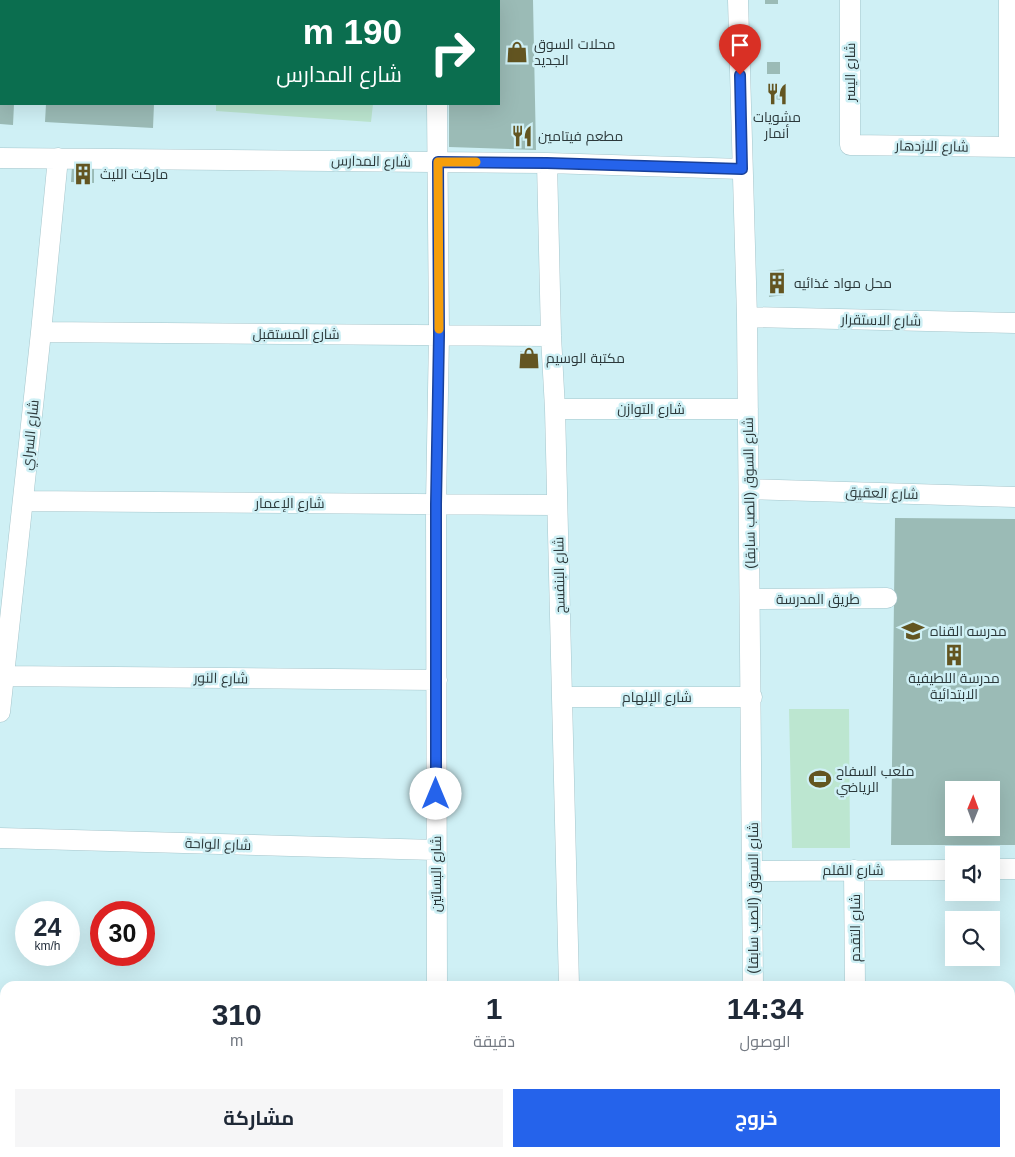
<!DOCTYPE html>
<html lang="ar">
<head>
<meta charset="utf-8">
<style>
  :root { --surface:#fff; --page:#f6f6f7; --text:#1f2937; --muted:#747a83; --accent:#2563eb }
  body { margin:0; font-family:Helvetica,Cairo,sans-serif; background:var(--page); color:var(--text); direction:rtl; height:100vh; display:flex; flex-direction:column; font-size:19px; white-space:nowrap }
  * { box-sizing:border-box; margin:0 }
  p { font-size:16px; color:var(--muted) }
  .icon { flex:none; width:28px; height:28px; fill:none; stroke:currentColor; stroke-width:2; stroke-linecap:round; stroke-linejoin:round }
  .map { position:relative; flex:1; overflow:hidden; direction:ltr }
  .sheet { position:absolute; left:0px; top:981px; width:1015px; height:176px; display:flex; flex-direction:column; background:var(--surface); border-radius:15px 15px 0 0; box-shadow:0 5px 20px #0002; direction:rtl }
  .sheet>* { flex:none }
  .hud { position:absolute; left:0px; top:0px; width:500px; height:105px; box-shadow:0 5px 20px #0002; direction:rtl; background:#0b6e4f; color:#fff; overflow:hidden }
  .needle { width:32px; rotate:1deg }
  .tools { position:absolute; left:945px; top:781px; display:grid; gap:10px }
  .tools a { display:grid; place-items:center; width:55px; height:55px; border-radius:0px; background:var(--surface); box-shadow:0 5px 20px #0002; font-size:25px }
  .speed { position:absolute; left:15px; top:901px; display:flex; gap:10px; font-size:25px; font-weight:700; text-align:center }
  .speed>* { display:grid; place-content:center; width:65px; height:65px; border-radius:50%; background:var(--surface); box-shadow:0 5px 20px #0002; line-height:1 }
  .speed small { font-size:12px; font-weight:400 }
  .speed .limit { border:8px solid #d22; background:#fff; color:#111 }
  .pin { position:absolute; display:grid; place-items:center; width:42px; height:42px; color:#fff; margin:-51px -21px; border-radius:50% 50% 50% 0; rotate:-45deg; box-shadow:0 0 5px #0007 }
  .pin .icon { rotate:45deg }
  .me { position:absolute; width:55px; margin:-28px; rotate:0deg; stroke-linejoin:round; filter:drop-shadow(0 0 4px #0008) }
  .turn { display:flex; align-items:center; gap:18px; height:105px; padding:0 15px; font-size:22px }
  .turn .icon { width:65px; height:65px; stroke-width:2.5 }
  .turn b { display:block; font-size:35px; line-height:42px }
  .eta { display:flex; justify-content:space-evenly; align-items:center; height:85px; text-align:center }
  .eta b { font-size:30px; font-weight:700; line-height:35px }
  .primary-button { display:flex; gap:10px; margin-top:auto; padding:10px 15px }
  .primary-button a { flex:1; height:58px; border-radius:0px; background:var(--accent); color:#fff; font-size:20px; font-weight:700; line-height:58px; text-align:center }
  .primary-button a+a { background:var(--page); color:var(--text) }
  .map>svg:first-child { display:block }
  .green { fill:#bce6d0 }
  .building { fill:#9bbbb6; fill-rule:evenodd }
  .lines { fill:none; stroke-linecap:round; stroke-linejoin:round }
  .minor-casing { stroke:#a6c6cc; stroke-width:21 }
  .minor { stroke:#fff; stroke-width:20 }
  .route-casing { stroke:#184099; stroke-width:12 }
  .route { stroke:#2563eb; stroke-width:9 }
  .slow { stroke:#f59e0b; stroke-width:9 }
  .labels { text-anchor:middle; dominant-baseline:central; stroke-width:5; stroke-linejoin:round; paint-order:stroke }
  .poi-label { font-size:14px; fill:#2c393b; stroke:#cff0f5; text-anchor:start }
  .street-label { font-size:14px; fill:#2c393b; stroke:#cff0f5 }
</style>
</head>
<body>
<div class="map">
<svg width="1015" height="1157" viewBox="0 0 1015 1157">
  <rect width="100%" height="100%" fill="#cff0f5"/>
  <path class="green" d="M224 0H414V1Z
    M216 104H373L371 122 216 111Z
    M789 709H849L850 848H792Z"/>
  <path class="building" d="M499 0H533L536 150 449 147V104H499Z
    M765 0H778V4H765Z
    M767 62H780V74H767Z
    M770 88H783L784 100 770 99Z
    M0 104H14L13 125 0 124Z
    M46 104H154L153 128 45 122Z
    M72 166H94V183L71 182Z
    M784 269 785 295 769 297 768 271Z
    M520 351 537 352 538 364H521Z
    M895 518 1015 519V845H891ZM954 790H991V828H954Z"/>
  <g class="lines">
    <g class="minor-casing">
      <path id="minor" d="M435 0V1
        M738 0 747 317 753 986
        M850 0V145L1015 147
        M437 104 439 335 436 504 437 986
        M1009 147V0
        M0 158 547 163 742 169
        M547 163 551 336 555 409 569 986
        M747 317 1015 323
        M41 332 551 336
        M555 409H748
        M749 489 1015 497
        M23 501 557 505
        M750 599 887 598
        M4 676 437 680
        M562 697H752
        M0 712 41 332 58 158
        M0 838 436 850
        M991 869H1015
        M854 870 855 986
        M752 871 954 870
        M0 1020H5
        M572 1152V1157
        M755 1152V1157
        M857 1152V1157"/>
    </g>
    <use href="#minor" class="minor"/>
  </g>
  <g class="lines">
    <g class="route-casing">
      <path id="route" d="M436 794V504L439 335 438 162 547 163 742 169 740 75"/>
    </g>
    <use href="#route" class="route"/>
    <path class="slow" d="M439 329 438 162H476"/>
  </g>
  <defs>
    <g id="shop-bare" transform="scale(1.725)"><path d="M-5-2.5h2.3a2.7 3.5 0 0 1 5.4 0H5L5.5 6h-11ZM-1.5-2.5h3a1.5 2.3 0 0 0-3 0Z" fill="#635521" stroke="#cff0f5" stroke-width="2.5" paint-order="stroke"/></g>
    <g id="restaurant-bare" transform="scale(1.725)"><path d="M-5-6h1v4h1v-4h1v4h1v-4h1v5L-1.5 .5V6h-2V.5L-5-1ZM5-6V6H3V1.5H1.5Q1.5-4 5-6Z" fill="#635521" stroke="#cff0f5" stroke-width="2.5" paint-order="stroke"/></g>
    <g id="building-bare" transform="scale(1.725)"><path d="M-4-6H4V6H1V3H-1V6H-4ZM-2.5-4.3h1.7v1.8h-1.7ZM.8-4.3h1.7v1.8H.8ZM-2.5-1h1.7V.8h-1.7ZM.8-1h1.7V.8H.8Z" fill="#635521" stroke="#cff0f5" stroke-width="2.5" paint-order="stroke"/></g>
    <g id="school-bare" transform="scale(1.725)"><path d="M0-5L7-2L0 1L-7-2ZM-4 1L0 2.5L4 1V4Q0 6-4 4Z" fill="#635521" stroke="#cff0f5" stroke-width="2.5" paint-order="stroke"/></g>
    <g id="stadium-bare" transform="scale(1.725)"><path d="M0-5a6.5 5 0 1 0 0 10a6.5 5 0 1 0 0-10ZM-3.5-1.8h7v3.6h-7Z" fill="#635521" stroke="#cff0f5" stroke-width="2.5" paint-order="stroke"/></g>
  </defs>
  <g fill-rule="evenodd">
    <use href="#shop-bare" x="517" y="52"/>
    <use href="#restaurant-bare" x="777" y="94"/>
    <use href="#restaurant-bare" x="522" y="136"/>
    <use href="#building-bare" x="83" y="174"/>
    <use href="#building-bare" x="777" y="283"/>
    <use href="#shop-bare" x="529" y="358"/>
    <use href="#school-bare" x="913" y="631"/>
    <use href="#building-bare" x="954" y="655"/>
    <use href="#stadium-bare" x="820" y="779"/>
  </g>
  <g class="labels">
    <g class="poi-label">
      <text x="534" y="44">محلات السوق<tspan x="534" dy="16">الجديد</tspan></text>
      <text x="777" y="117" text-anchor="middle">مشويات<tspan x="777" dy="16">أنمار</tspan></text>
      <text x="538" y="136">مطعم فيتامين</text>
      <text x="100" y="174">ماركت الليث</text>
      <text x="794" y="283">محل مواد غذائيه</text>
      <text x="546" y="358">مكتبة الوسيم</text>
      <text x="930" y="631">مدرسه القناه</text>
      <text x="954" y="678" text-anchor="middle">مدرسة اللطيفية<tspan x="954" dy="16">الابتدائية</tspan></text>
      <text x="836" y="771">ملعب السفاح<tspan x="836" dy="16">الرياضي</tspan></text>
    </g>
    <g class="street-label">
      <text transform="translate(850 72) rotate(-90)">شارع اليسر</text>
      <text transform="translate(932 146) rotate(1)">شارع الازدهار</text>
      <text transform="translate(371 161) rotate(1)">شارع المدارس</text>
      <text transform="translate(881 320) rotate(1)">شارع الاستقرار</text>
      <text x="296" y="334">شارع المستقبل</text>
      <text x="651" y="409">شارع التوازن</text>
      <text transform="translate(30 435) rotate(-84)">شارع السراي</text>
      <text transform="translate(749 493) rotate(-91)">شارع السوق (الصب سابقا)</text>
      <text transform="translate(882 493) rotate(2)">شارع العقيق</text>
      <text x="290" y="503">شارع الإعمار</text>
      <text transform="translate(559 575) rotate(-91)">شارع البنفسج</text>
      <text x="818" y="599">طريق المدرسة</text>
      <text transform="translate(221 678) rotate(1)">شارع النور</text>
      <text x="657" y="697">شارع الإلهام</text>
      <text transform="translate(218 844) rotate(2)">شارع الواحة</text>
      <text x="853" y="870">شارع القلم</text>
      <text transform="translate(436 874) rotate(-90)">شارع البساتين</text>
      <text transform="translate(753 898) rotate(-90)">شارع السوق (الصب سابقا)</text>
      <text transform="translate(855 928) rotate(-90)">شارع التقدم</text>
    </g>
  </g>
</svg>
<div class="tools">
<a><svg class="needle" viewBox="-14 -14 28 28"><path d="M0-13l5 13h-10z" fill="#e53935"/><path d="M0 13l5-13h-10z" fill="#747a83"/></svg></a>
<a><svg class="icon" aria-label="sound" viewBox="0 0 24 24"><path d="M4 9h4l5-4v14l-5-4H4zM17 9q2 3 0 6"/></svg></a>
<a><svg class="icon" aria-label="search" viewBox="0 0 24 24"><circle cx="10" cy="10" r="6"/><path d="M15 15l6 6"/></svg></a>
</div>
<div class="speed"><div>24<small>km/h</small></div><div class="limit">30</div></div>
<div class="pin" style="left:740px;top:75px;background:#d93025"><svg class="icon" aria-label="arrive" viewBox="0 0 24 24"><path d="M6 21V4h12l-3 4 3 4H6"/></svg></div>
<svg class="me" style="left:436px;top:794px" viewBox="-20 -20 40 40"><circle r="19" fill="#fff"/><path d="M0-13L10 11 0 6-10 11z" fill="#2563eb"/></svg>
<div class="hud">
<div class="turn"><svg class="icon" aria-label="right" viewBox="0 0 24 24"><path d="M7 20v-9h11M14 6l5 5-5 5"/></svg><div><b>190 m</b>شارع المدارس</div></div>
</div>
<section class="sheet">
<div class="eta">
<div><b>14:34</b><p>الوصول</p></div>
<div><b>1</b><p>دقيقة</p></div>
<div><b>310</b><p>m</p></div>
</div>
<div class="primary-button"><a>خروج</a><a>مشاركة</a></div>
</section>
</div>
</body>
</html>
